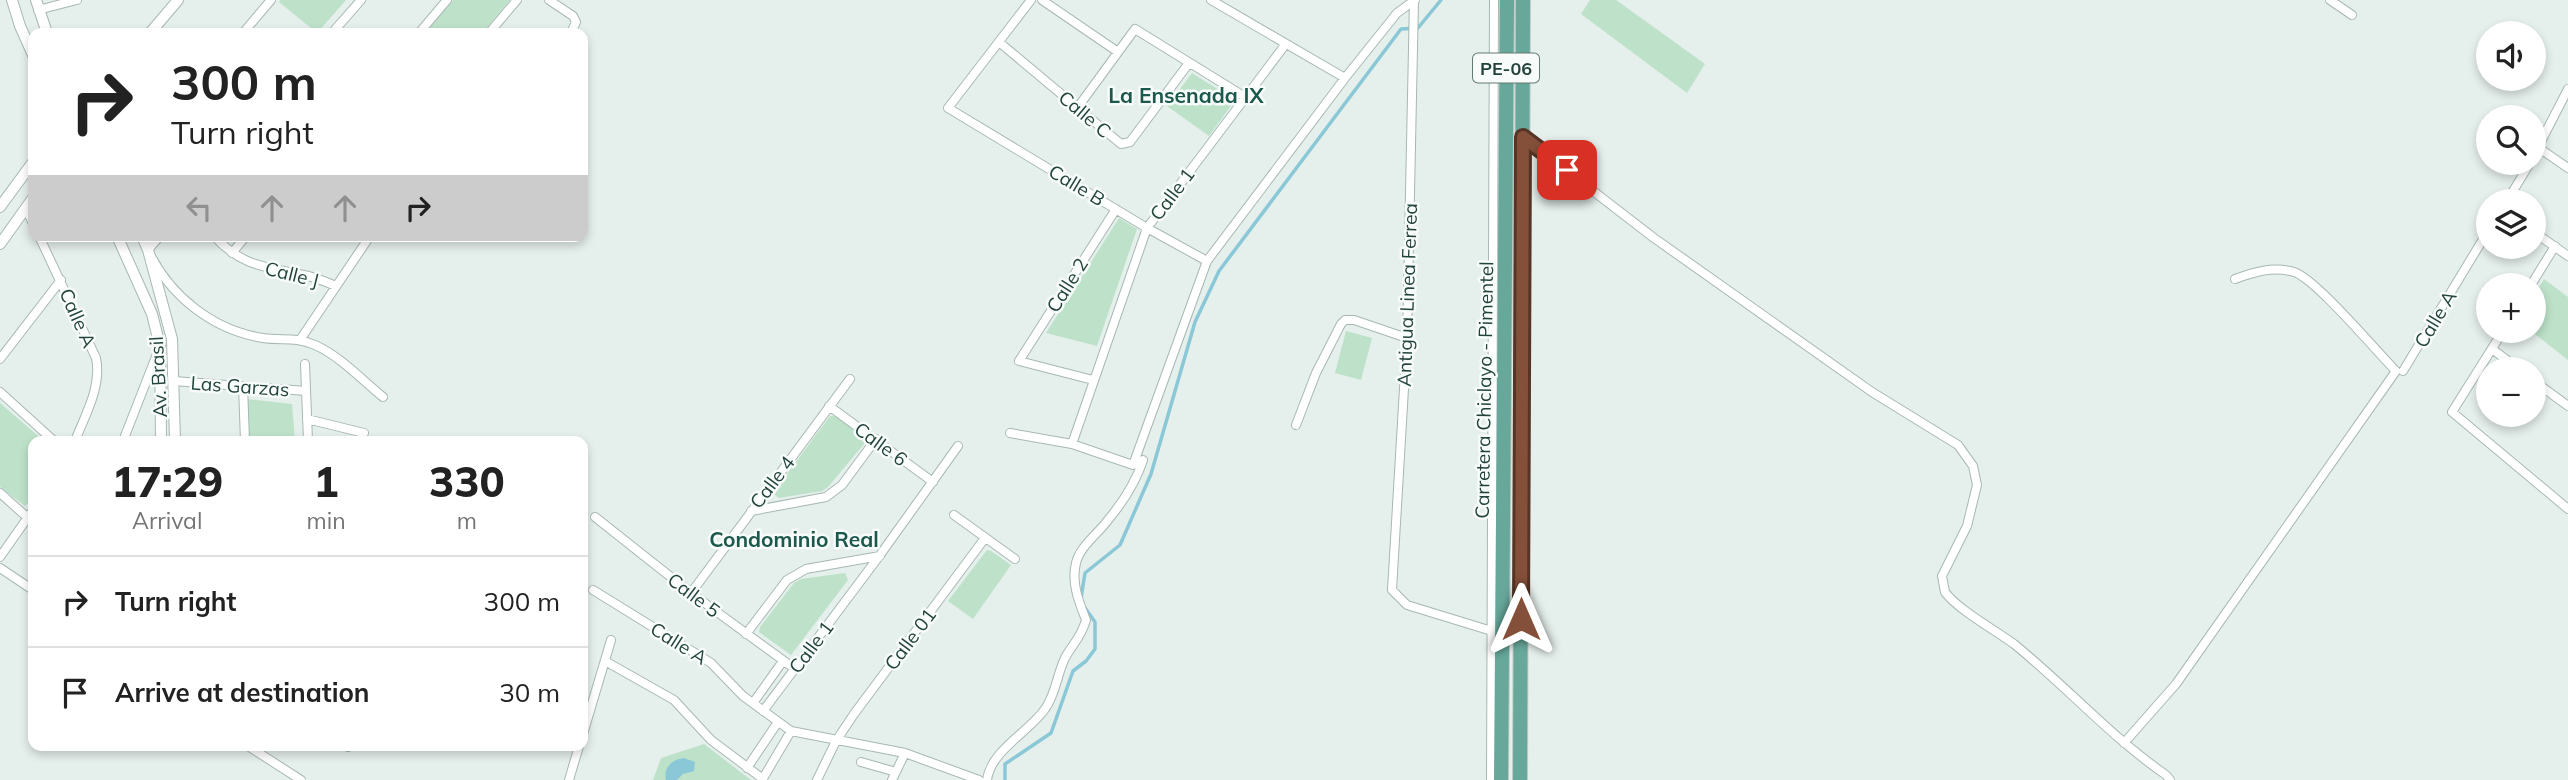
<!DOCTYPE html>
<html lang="en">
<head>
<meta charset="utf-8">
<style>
  :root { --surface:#fff; --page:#f2f2f2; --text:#222; --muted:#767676; --line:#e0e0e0 }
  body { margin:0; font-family:Mulish,sans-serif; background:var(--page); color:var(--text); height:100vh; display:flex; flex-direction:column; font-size:26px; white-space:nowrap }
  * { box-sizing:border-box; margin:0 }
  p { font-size:23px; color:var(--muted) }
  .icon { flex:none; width:38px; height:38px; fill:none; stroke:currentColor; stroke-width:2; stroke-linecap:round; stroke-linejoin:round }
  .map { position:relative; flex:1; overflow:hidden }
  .panel { position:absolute; left:28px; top:436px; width:560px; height:315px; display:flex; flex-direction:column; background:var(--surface); border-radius:14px; box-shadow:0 4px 10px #0003 }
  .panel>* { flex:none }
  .top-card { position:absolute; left:28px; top:28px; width:560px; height:214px; border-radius:14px; box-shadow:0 4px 10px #0003; background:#fff; color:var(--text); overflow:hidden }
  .controls { position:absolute; left:2476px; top:21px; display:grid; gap:14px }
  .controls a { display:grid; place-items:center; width:70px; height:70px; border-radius:50%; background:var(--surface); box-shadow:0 4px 10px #0003; font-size:35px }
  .pin { position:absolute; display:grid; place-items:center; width:60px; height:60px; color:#fff; margin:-30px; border-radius:14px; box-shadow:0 4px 10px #0006 }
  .me { position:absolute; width:77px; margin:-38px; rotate:0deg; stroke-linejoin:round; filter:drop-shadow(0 0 5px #0008) }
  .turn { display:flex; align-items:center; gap:24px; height:147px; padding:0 28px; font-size:32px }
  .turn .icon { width:91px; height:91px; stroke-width:2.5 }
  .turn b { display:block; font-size:49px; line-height:60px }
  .lanes { display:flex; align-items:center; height:66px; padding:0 28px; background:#0003; justify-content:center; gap:35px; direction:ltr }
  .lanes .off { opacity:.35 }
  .eta { display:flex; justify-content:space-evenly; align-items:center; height:119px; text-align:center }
  .eta b { font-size:42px; font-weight:800; line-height:49px }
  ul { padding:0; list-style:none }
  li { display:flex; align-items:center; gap:21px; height:91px; padding:0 28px; border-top:2px solid var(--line) }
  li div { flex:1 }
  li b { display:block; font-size:26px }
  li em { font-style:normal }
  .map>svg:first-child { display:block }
  .green { fill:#bde2c9 }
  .water { fill:#8ac8d8 }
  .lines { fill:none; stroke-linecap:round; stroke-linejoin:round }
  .stream { stroke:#8ac8d8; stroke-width:3.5 }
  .minor-casing { stroke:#a7b8b3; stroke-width:10 }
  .tertiary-casing { stroke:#a7b8b3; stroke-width:12 }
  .primary-casing { stroke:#c1cac8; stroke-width:16 }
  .minor { stroke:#fff; stroke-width:8 }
  .tertiary { stroke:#fff; stroke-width:10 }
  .primary { stroke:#67a89b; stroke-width:14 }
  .route-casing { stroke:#563426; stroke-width:18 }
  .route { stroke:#84503a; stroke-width:12 }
  .labels { text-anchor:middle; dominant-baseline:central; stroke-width:5; stroke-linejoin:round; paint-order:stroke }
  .shield { fill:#f7fbf9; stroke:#627a75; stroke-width:2 }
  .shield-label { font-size:18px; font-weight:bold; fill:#22433c }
  .street-label { font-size:19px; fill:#22433c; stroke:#f7fbf9 }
  .neighbourhood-label { font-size:21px; font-weight:bold; fill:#1c584c; stroke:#f7fbf9 }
</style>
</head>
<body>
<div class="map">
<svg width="2568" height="780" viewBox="0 0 2568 780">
  <rect width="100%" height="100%" fill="#e5efeb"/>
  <path class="green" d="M280 0H346L317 33 279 2Z
    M453 0H510L482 33H425Z
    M1590 0H1616L1705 64 1687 93 1581 14Z
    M1192 73 1235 100 1209 136 1167 106Z
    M1119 218 1137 229 1097 346 1046 333Z
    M2544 279 2568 297V360L2531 331H2534V295Z
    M1346 331 1372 338 1361 380 1335 373Z
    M247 399 292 404 295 441H249Z
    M0 403 44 441H33V498L25 506 0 487Z
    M830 416H836L864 438V444L828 487 822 491 779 498 775 495V490Z
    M987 550 991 551 1011 565 973 619 948 601Z
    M845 573 848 580 791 655 759 632 760 627 794 583 801 579Z
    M704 744 751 780H653L661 758Z"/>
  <path class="water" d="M684 758 695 762 694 771 683 774 677 780H666C663 768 672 759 684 758Z"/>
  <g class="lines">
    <path class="stream" d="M1081 598 1085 573 1120 545 1151 474 1195 322 1219 271 1401 29 1418 28 1441 0
      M1005 780V764L1051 733 1073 671 1086 661 1095 649V622L1083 605"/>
    <g class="minor-casing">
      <path id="minor" d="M549 0 573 16 576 22 571 33
        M1031 0 948 108 1147 228 1207 261
        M1042 0 1118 52
        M1211 0 1345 78
        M1414 0 1407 338 1392 590 1407 605 1495 632
        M2330 0 2352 15
        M38 10 77 0
        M243 33 271 0
        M332 33 361 0
        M419 33 447 0
        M489 33 517 0
        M999 42 1121 144 1130 142 1189 63
        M1078 107 1135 29 1245 97
        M1523 137 1654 238 1872 392 1958 445 1973 466 1977 485 1967 526 1942 576 1945 592C1957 609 1995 630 2014 644 2066 686 2111 737 2166 775L2170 780
        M2539 148 2568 168
        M2534 155 2568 89
        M2507 201 2530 163
        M26 208 33 224
        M2534 232 2568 256
        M39 236 96 358C102 387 85 415 75 441
        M160 236 148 250C169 295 212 330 263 338 283 341 294 336 315 345 340 356 362 380 383 397
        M214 236C242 267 267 267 304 275 315 277 326 282 336 286
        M232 253 246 236
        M2531 285 2555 246
        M2503 331 2452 412 2568 509
        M300 340 370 236
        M2492 349 2519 369
        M0 359 61 280
        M305 364 308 441
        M2403 371 2488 231
        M1093 380 1019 361 1116 209
        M174 381 306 391
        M2534 381 2568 406
        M243 386 245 441
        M0 392 54 441
        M829 406 933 482
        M307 419 364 433
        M1296 425 1316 373 1341 324 1345 320H1354L1407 338
        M1010 433 1072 444 1133 465 1207 261 1345 78 1397 13 1415 0
        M123 441 159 349
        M1072 444 1147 228 1285 45
        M0 493 28 518
        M751 511 826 497 842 485 876 439
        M954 515 1015 559
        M595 517 691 593 795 669
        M0 557 33 510
        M0 568 33 590
        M593 590 711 663 743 696 791 731 905 753 979 780
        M691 593 850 379
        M746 634 787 580 806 569 880 556
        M605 661 674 700 711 740 763 779
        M753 703 783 661
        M763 711 880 555 958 446
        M583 734 611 640
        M2124 743 2176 684 2396 371C2376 351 2316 279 2294 272 2273 266 2254 272 2235 279
        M248 746 301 780
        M345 746 348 747
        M861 762 896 772
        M747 768 778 722
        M569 780 579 746
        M762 780 791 731
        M817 780 836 741 854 714 985 538
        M892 780 905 753
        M987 780C991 750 1029 732 1045 709 1056 694 1057 674 1065 658 1073 643 1081 638 1086 620 1079 602 1071 583 1076 563 1080 546 1098 534 1108 520 1123 502 1136 482 1143 460
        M1491 780 1494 0"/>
    </g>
    <g class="tertiary-casing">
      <path id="tertiary" d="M12 0 20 26 33 55
        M36 0 47 33
        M150 33 178 0
        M0 207 33 162
        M117 236 152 314 160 346 161 441
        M142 236 148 250 172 339 175 441
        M0 244 33 198"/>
    </g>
    <g class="primary-casing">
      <path id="primary" d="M1501 780 1507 0
        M1520 780 1523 0"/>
    </g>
    <use href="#minor" class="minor"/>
    <use href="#tertiary" class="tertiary"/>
    <use href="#primary" class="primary"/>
  </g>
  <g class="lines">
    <g class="route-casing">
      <path id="route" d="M1521 619 1523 137 1567 170"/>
    </g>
    <use href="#route" class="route"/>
  </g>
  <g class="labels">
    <rect class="shield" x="1473" y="53.5" width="66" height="29" rx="5"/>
    <g class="shield-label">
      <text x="1506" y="68">PE-06</text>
    </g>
    <g class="street-label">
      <text transform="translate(1085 114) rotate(40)">Calle C</text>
      <text transform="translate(1077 185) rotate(31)">Calle B</text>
      <text transform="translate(1172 194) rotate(-53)">Calle 1</text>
      <text transform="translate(292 274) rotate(14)">Calle J</text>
      <text transform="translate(1067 285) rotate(-58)">Calle 2</text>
      <text transform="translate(1407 295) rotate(-88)">Antigua Linea Ferrea</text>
      <text transform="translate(78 318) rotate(66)">Calle A</text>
      <text transform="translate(2435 319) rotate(-59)">Calle A</text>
      <text transform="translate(158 377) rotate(-93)">Av. Brasil</text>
      <text transform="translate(240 386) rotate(4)">Las Garzas</text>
      <text transform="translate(1484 390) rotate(-89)">Carretera Chiclayo - Pimentel</text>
      <text transform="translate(881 444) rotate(36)">Calle 6</text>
      <text transform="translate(772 482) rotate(-53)">Calle 4</text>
      <text transform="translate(694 595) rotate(37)">Calle 5</text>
      <text transform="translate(910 639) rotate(-53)">Calle 01</text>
      <text transform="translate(679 643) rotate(32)">Calle A</text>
      <text transform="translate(811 647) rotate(-53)">Calle 1</text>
    </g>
    <g class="neighbourhood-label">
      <text x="1186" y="95">La Ensenada IX</text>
      <text x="794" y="539">Condominio Real</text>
    </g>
  </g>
</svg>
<div class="controls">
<a><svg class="icon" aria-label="sound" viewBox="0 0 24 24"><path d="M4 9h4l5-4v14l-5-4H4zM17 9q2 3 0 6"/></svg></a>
<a><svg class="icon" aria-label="search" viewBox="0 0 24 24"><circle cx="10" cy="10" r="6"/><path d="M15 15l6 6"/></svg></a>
<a><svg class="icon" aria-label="layers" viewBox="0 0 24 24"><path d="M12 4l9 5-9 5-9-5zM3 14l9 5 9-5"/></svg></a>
<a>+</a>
<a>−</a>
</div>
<div class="pin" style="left:1567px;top:170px;background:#d93025"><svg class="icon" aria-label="arrive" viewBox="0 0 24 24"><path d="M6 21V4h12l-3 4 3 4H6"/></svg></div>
<svg class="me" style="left:1521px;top:619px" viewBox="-20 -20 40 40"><path d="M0-17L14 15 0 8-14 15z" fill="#84503a" stroke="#fff" stroke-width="4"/></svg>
<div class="top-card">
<div class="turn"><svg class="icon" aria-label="right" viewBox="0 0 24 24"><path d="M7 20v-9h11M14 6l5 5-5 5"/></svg><div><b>300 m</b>Turn right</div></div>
<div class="lanes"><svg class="icon off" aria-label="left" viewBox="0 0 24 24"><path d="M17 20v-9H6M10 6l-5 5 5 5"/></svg><svg class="icon off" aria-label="ahead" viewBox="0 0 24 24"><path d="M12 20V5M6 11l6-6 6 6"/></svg><svg class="icon off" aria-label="ahead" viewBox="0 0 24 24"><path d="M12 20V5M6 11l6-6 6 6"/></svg><svg class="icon" aria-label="right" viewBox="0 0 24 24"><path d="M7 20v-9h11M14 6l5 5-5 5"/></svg></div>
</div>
<section class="panel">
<div class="eta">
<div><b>17:29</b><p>Arrival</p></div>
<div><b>1</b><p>min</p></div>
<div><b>330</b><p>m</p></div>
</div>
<ul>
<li><svg class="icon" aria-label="right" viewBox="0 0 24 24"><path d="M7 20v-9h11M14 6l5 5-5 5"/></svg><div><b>Turn right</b></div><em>300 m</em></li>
<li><svg class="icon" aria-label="arrive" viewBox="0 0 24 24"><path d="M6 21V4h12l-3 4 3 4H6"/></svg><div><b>Arrive at destination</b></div><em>30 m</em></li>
</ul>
</section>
</div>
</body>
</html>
